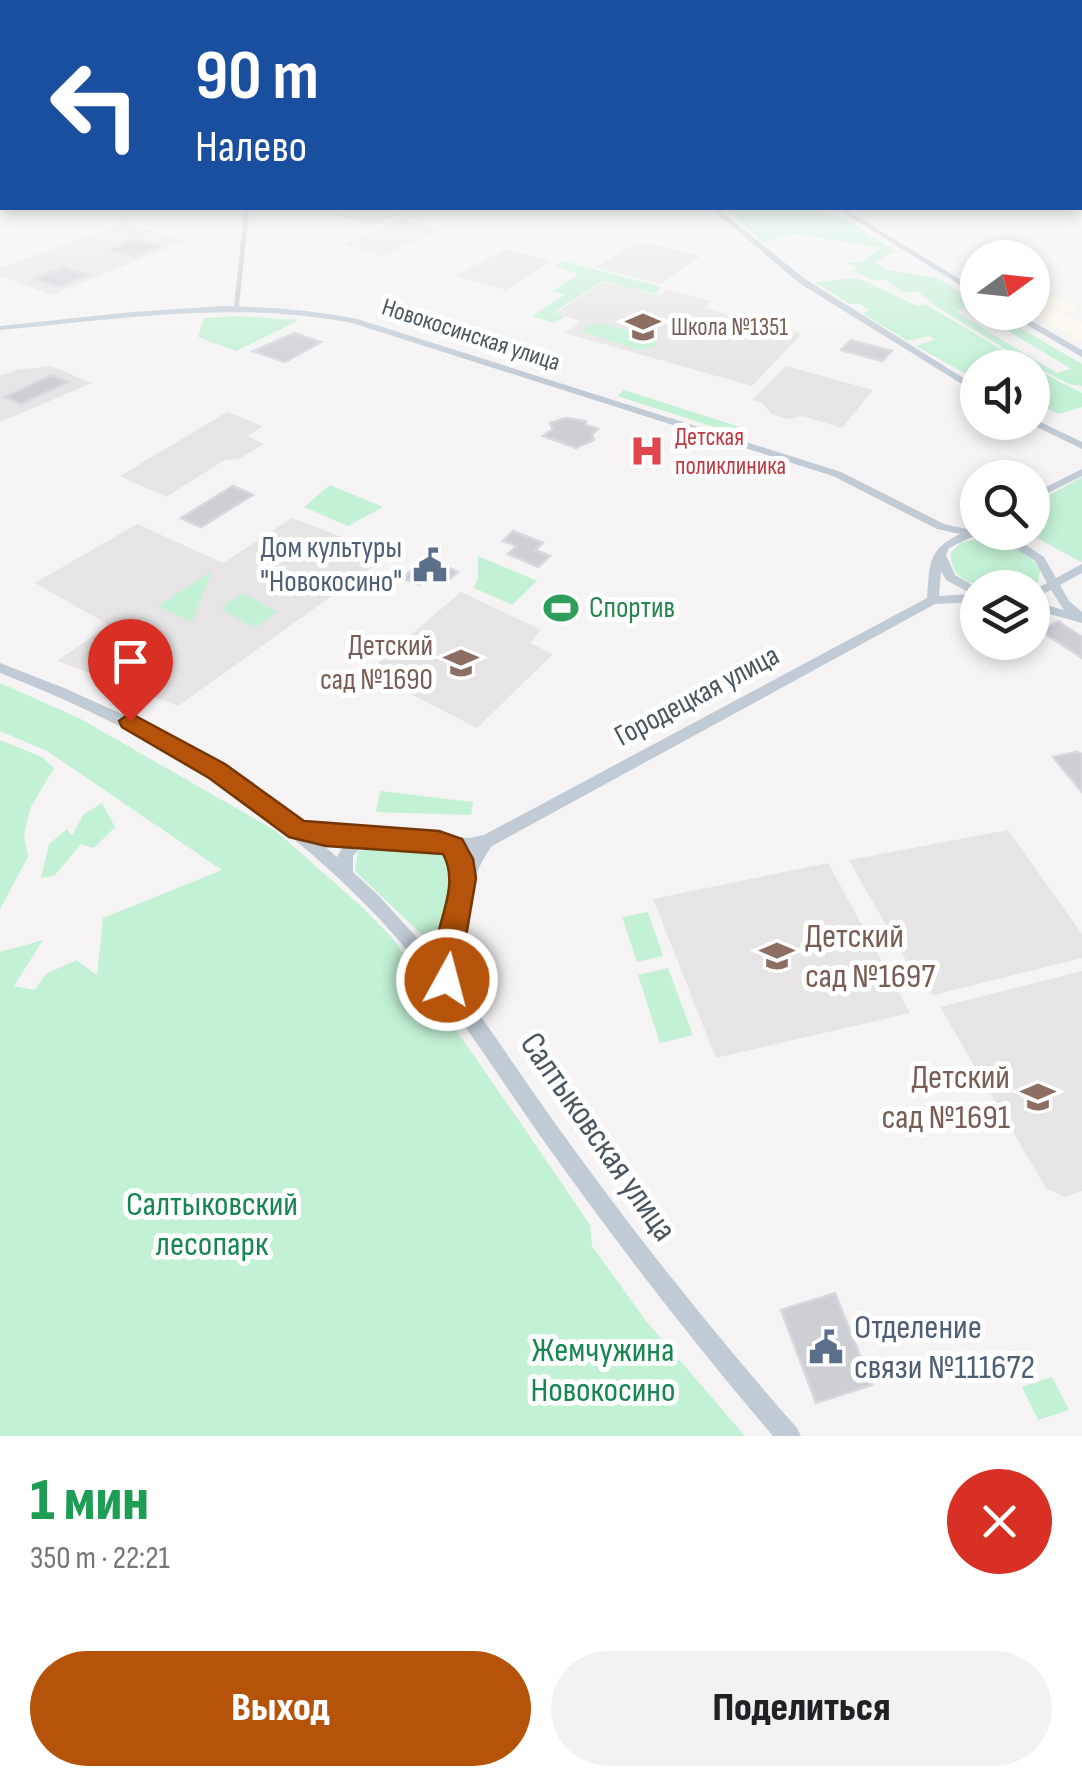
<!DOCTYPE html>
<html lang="ru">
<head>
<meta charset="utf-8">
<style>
  :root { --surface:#fff; --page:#f2f2f2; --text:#202124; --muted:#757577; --accent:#b45309 }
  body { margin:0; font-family:"Sofia Sans Condensed",sans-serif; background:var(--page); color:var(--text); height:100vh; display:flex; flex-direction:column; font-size:38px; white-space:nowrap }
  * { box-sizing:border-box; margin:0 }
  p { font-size:32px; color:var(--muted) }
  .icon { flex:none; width:55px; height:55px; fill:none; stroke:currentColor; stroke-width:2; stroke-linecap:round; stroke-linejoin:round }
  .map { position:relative; height:1436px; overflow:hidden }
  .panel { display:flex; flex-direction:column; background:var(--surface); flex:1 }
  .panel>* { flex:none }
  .hud { position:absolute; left:0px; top:0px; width:1082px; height:210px; box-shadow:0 5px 15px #0003; background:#1a4fa0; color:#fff; overflow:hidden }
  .needle { width:65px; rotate:75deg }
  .controls { position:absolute; left:960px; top:240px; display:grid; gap:20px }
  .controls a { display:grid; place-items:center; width:90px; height:90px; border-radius:50%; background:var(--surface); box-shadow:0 5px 15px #0003; font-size:50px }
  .pin { position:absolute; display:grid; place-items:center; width:85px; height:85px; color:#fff; margin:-102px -42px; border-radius:50% 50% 50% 0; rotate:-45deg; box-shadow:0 0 10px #0007 }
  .pin .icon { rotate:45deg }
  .me { position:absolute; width:110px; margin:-55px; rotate:7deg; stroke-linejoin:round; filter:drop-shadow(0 0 8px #0008) }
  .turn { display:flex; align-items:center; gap:35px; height:210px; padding:0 30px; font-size:45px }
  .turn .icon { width:130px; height:130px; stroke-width:2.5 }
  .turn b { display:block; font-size:70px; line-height:85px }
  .round { display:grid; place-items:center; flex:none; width:105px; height:105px; border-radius:52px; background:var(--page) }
  .headline { display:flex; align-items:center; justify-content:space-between; height:170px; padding:0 30px }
  h1 { font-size:60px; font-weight:800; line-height:75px; color:#1e9e55 }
  .cta { display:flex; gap:20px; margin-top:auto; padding:20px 30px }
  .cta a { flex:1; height:115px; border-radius:60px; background:var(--accent); color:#fff; font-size:40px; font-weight:800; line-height:115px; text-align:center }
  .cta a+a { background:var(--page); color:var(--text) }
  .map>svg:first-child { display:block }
  .commercial { fill:#fdf9ef }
  .education { fill:#e6e4e5 }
  .green { fill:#c3f1d5 }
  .building { fill:#cdcfd5; stroke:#d7d9de; stroke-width:2.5 }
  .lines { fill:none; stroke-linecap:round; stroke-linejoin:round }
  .street { stroke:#c1cad2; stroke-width:5 }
  .secondary { fill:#c1cbd6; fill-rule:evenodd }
  .route { fill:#b45309; stroke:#753606; stroke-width:2.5 }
  .labels { text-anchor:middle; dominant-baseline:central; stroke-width:10; stroke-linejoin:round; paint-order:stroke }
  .far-education-label { font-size:25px; fill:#785e54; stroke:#fff; text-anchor:start }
  .far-street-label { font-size:25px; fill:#4a5661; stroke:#fff }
  .far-health-label { font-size:25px; fill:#be3a42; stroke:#fff; text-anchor:start }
  .service-label { font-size:30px; fill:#4e5e75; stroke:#fff; text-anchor:end }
  .leisure-label { font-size:30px; fill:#27864d; stroke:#fff; text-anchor:start }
  .education-label { font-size:30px; fill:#785e54; stroke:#fff; text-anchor:end }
  .street-label { font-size:30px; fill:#4a5661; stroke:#fff }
  .near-education-label { font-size:35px; fill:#785e54; stroke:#fff; text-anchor:start }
  .near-street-label { font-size:35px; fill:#4a5661; stroke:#fff }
  .near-park-label { font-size:35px; fill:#17864f; stroke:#fff }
  .near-service-label { font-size:35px; fill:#4e5e75; stroke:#fff; text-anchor:start }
</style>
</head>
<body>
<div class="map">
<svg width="1082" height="1436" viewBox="0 0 1082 1436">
  <rect width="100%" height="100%" fill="#f5f3f3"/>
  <path class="commercial" d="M1033 293H1044L1079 307 1064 314 1082 322V342L1031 313Z"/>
  <path class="education" d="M308 208H413L374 225Z
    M401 218 439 230 383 256 343 245Z
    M123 223 185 241 52 295 0 276V268Z
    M647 243 701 256 661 284 596 267 630 246Z
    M505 249 552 261 506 290 455 276Z
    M604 282 659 296 668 290 711 301 704 308 802 334 752 386 565 333 580 321 555 313Z
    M51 366 92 383 0 422V376L16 370Z
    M786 366 873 390 842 428 803 416 787 419 772 414 762 403 752 400Z
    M227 412 263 426 247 436 264 444 241 458 225 460 166 497 120 476Z
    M292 518 389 555 178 706 57 661 109 625 35 583 137 524 223 563Z
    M461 592 541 630 530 643 553 654 477 728 368 672Z
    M1008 830 1082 934V958L934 995 921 987 849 860Z
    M828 863 910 1013 716 1058 653 899Z
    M1082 971V1191L1065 1197 1046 1188 940 1007Z"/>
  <path class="green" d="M725 208H816L846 220 895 251 876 262 886 270 938 278 974 302 956 312 1057 373 1071 369 1007 330 1020 328 1082 364V386L1069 384 1021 359 934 305 918 291 904 293 885 279 874 281 852 270 857 268 848 263 861 262 881 248 792 233 763 243Z
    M563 261 662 287 654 294 603 281 554 312 564 317 554 323 532 316 565 295 552 291 579 274 555 266Z
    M858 278 917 306 925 304 1031 367 978 368 977 380 916 346 936 339 929 336 908 341 863 314 869 310 858 303 849 304 815 282Z
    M238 316 299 320 236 351 198 337 204 318Z
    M602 323 651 338 659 345 639 350 583 332 587 325Z
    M1033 368 1082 393V407L1058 414 1033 401Z
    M624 390 743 428 737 434 617 396Z
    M1082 477V561L1081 562 1028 533 1032 532 1033 504Z
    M330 485 383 507 348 526 304 507Z
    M978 539C1002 541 1027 548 1040 570L1038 583 1032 587C1005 587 948 594 951 552L961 543Z
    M478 556 537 581 512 605 474 588 478 578Z
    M212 571 192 622 158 606Z
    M243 593 277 612 254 628 220 608Z
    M120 629 150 644 153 647 131 661 99 644Z
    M0 683 79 718 276 831 363 908 393 939 522 1125 590 1225 592 1246 646 1321 745 1436H0V952L43 940 14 986 35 990 46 974 76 960 97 975 103 918 222 870 47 751 0 731Z
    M0 740 42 757 54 768 31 807 24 834 28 857 0 909Z
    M380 791 473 802 471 815 376 812Z
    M102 803 115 827 94 848 81 844 54 876 41 878 49 844 67 829 72 836 83 815Z
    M385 847 441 851 449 858C455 880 454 931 427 937L420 933 355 871 358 851Z
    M648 912 663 956 637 962 622 917Z
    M668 968 693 1035 660 1043 638 975Z
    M1052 1377 1069 1410 1038 1420 1022 1387Z"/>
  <path class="building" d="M135 239 161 246 134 257 108 250Z
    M63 267 88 275 59 287 33 279Z
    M294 333 321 342 285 362 253 351Z
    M851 340 892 351 882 361 841 350Z
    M52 375 68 382 21 404 5 397Z
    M566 418 586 421V425L598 429 592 434 594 440 576 448 543 436 553 429 550 423Z
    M233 486 253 495 201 527 181 518Z
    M513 531 543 543 535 550 550 556 538 567 508 554 517 546 503 541Z
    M427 558 458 572 446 582 431 575 419 585 402 578Z
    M1058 621 1082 637V658L1041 631Z
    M1076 752 1082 754V792L1053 757Z
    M835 1293 872 1385 816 1403 781 1310Z"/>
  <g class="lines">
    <path class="street" d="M236 310 247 208"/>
    <path class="secondary" d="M2 182V186L0 187V183Z
      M1082 207V211L1071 208Z
      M711 208H717L805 279 978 387V394L799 283Z
      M836 208H843L978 290V296Z
      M224 306C269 307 312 310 357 319L841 472 944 524 1020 541 1044 557 1056 578 1082 564V573L1060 585 1069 601 1082 612V623L1032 609V601L1064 610 1051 590 1032 600V591L1047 583 1035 561 1012 546 972 537 949 548 946 555 955 575 978 588V602L935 604 492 846C472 871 446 950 457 982 459 990 468 999 474 1007 487 1025 500 1044 513 1063 600 1190 695 1312 797 1428L801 1436H773C691 1340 614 1240 541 1137 485 1057 436 976 368 907 264 800 139 727 0 673V663L64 688 122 714 178 744 232 777 297 824 326 830 470 838 484 835 927 598C930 564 927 550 960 534L937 529 833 476 352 323C233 300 120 319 0 330V326L132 312ZM941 571 946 580 972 594 939 596ZM317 840 345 843 337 857ZM368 845 471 850C453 884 441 922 438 961L379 896 353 872V856L358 850Z
      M1005 312H1016L1082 350V357Z
      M1032 418 1082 442V449L1029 423 1032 422Z
      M1082 469V476L1032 501V494Z"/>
  </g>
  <linearGradient id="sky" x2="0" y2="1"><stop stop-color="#85c3ea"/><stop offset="0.47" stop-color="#fafafa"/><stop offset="1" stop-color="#fafafa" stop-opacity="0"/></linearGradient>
  <rect width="1082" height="382" fill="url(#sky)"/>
  <path class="route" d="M130 713 225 764 304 821 439 831 462 839 473 859 476 878 457 989 447 993 437 989C418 946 466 895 443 854L326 846 289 837 209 778 122 727 119 721Z"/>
  <defs>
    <g id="school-bare" transform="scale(2.7)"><path d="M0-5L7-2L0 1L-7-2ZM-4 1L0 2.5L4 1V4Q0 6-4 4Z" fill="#8d6e63" stroke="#fff" stroke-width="2.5" paint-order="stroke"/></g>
    <g id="hospital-bare" transform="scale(2.7)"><path d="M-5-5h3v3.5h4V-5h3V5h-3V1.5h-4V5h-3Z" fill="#e0444e" stroke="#fff" stroke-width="2.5" paint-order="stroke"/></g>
    <g id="civic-bare" transform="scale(2.7)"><path d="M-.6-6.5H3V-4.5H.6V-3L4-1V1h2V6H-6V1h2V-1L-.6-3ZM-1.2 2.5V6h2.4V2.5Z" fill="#5c6f8a" stroke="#fff" stroke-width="2.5" paint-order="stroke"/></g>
    <g id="stadium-bare" transform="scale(2.7)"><path d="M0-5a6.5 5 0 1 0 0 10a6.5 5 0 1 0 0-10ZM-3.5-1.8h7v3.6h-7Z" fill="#2e9e5b" stroke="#fff" stroke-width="2.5" paint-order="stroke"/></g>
  </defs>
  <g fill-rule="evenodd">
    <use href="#school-bare" x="643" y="327"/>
    <use href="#hospital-bare" x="647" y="451"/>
    <use href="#civic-bare" x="430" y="565"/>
    <use href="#stadium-bare" x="561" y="608"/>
    <use href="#school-bare" x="461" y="663"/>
    <use href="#school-bare" x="777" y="956"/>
    <use href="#school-bare" x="1038" y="1097"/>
    <use href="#civic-bare" x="826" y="1347"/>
  </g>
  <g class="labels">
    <g class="far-education-label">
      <text x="671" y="327">Школа №1351</text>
    </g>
    <g class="far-street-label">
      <text transform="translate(471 335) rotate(18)">Новокосинская улица</text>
    </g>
    <g class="far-health-label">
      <text x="675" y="437">Детская<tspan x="675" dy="29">поликлиника</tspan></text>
    </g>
    <g class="service-label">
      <text x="402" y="548">Дом культуры<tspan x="402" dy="34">"Новокосино"</tspan></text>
    </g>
    <g class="leisure-label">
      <text x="589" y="608">Спортив</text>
    </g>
    <g class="education-label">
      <text x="433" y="646">Детский<tspan x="433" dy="34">сад №1690</tspan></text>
    </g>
    <g class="street-label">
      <text transform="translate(697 696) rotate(-28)">Городецкая улица</text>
    </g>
    <g class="near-education-label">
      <text x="805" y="936">Детский<tspan x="805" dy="40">сад №1697</tspan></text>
      <text x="1010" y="1077" text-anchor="end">Детский<tspan x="1010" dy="40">сад №1691</tspan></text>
    </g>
    <g class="near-street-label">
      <text transform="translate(598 1137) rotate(55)">Салтыковская улица</text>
    </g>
    <g class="near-park-label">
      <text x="212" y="1204">Салтыковский<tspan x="212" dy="40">лесопарк</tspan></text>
      <text x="603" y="1350">Жемчужина<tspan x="603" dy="40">Новокосино</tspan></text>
    </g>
    <g class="near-service-label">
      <text x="854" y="1327">Отделение<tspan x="854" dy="40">связи №111672</tspan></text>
    </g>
  </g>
</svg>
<div class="controls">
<a><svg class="needle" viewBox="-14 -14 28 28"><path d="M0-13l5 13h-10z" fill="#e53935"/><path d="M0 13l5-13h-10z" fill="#757577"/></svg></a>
<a><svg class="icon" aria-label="sound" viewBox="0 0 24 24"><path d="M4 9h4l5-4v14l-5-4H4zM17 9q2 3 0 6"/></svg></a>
<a><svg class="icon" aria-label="search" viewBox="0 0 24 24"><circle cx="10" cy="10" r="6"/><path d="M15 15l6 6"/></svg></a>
<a><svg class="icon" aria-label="layers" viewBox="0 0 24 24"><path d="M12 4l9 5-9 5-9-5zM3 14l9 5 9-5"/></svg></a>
</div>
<div class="pin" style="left:130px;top:721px;background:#d93025"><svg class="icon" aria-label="arrive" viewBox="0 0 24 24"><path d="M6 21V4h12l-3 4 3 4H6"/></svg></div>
<svg class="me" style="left:447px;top:980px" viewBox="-20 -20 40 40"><circle r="17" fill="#b45309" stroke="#fff" stroke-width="3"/><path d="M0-11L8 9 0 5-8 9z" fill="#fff"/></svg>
<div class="hud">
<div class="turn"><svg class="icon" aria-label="left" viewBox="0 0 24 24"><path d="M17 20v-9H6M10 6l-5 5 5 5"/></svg><div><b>90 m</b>Налево</div></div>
</div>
</div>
<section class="panel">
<div class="headline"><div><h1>1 мин</h1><p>350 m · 22:21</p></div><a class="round" style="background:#d93025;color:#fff"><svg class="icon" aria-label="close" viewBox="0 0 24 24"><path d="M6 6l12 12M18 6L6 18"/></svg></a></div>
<div class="cta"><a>Выход</a><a>Поделиться</a></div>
</section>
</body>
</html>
